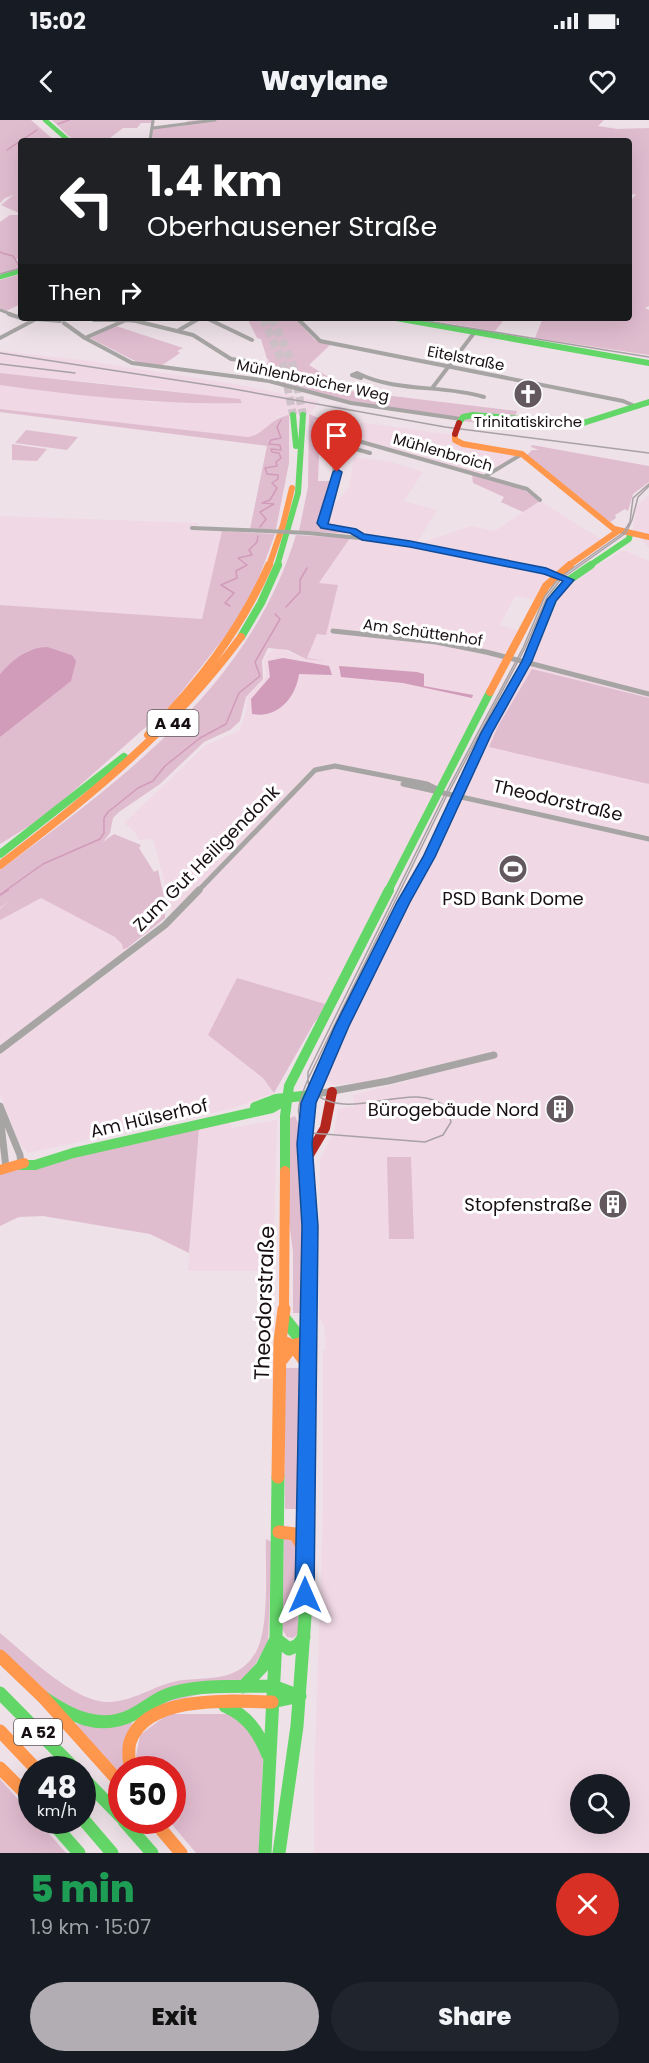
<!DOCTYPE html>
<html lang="en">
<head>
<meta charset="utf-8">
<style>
  :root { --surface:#171b24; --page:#20242c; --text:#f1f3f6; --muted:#9ea1a6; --accent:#b1adb2 }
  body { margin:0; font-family:Poppins,sans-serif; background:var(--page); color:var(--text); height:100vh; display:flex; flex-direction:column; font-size:22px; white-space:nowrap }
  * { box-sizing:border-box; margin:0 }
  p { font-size:20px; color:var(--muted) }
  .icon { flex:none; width:33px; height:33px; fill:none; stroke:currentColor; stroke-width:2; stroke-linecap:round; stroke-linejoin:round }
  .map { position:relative; height:1733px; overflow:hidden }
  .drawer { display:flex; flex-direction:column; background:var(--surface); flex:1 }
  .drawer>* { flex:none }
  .top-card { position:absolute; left:18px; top:18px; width:614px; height:183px; border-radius:6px; box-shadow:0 6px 24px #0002; background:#202124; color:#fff; overflow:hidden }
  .fabs { position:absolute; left:570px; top:1654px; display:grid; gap:12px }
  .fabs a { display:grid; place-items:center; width:60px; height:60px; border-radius:50%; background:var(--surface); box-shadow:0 6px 24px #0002; font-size:30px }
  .speed { position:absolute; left:18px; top:1636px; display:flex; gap:12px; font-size:30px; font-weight:700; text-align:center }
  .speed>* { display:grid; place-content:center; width:78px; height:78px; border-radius:50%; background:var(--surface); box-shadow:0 6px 24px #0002; line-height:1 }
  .speed small { font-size:15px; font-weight:400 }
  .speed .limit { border:9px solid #d22; background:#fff; color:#111 }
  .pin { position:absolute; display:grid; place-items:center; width:51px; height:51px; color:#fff; margin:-62px -26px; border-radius:50% 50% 50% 0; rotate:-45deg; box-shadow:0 0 6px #0007 }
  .pin .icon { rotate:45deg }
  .me { position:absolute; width:66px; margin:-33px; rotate:0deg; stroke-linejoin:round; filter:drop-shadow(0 0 4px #0008) }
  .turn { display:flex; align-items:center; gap:21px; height:126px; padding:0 30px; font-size:27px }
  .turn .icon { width:78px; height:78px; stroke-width:2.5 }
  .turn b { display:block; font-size:42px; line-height:51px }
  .then { display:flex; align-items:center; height:57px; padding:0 30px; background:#0003; gap:12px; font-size:22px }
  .round { display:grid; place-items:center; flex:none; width:63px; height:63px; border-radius:32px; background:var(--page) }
  .overview { display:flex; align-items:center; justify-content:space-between; height:102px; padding:0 30px }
  h1 { font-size:36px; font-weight:800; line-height:45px; color:#1e9e55 }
  .button { display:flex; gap:12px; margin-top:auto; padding:12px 30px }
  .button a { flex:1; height:69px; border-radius:36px; background:var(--accent); color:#111; font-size:24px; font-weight:800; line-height:69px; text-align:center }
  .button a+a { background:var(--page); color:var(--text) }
  .status { display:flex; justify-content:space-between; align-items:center; height:42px; padding:0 30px; background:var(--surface); direction:ltr }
  .status svg { height:16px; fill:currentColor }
  header { display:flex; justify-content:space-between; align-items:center; height:78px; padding:0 30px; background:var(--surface); font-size:27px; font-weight:800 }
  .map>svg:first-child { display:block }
  .built { fill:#f0d8e5; fill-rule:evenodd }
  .green { fill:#e0bccf }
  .water { fill:#d19bba }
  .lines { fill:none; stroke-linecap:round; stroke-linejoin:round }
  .stream-far1 { stroke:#d19bba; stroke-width:1.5 }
  .stream { stroke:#d19bba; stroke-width:2 }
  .highway-tunnel { stroke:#cec2c8; stroke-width:8; stroke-dasharray:8 4; stroke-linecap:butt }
  .street-far3 { stroke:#a7a5a4; stroke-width:3 }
  .street-far2 { stroke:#a7a5a4; stroke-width:4 }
  .street-far1 { stroke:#a7a5a4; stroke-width:5 }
  .street { stroke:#a7a5a4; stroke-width:7 }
  .fast-far4 { stroke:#63d668; stroke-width:4.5 }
  .fast-far3 { stroke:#63d668; stroke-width:6 }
  .fast-far2 { stroke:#63d668; stroke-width:8 }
  .fast-far1 { stroke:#63d668; stroke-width:10 }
  .fast { stroke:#63d668; stroke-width:13 }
  .slow-far3 { stroke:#ff974d; stroke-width:6 }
  .slow-far2 { stroke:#ff974d; stroke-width:8 }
  .slow-far1 { stroke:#ff974d; stroke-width:10 }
  .slow { stroke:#ff974d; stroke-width:13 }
  .jam { stroke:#b3261e; stroke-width:10 }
  .tram { stroke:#a8a1a4; stroke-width:1.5 }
  .rail { stroke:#a8a1a4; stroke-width:1.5 }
  .street-bridge { stroke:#a7a5a4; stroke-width:4 }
  .jam-bridge { stroke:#b3261e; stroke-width:6 }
  .route { fill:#1a73e8; stroke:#114b97; stroke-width:1.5 }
  .labels { text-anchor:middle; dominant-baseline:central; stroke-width:6; stroke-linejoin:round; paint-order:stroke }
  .far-street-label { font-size:15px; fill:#180f14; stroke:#fff }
  .far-poi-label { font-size:15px; fill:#180f14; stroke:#fff }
  .shield { fill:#fff; stroke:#5d575a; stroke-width:1.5 }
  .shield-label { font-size:16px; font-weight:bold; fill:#180f14 }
  .street-label { font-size:18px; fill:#180f14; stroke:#fff }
  .poi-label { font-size:18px; fill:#180f14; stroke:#fff; text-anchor:end }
  .near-street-label { font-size:21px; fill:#180f14; stroke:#fff }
</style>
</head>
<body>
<div class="status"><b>15:02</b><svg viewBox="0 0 49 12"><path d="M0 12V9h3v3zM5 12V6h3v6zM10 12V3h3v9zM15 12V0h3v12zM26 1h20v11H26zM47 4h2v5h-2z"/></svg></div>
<header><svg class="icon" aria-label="back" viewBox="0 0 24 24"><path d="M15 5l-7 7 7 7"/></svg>Waylane<svg class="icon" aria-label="heart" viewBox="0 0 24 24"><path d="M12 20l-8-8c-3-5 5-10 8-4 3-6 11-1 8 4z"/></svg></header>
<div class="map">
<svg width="649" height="1733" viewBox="0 0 649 1733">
  <rect width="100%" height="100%" fill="#eee1e8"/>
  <path class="built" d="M0 231 82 240 240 265 319 281 311 293H291L278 297 257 315 248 317 0 289V265L149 282H241L161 269 0 253Z
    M323 297 453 315 452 319 518 336 485 356 330 312 325 307Z
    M354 337 391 342 423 352 404 381 437 390 416 424 423 425 424 422 471 406 495 411 540 381 601 419V421L549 457 536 480 515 476 500 505 520 511 515 522 429 682 329 885 237 858 209 915 263 958 274 973 230 989 28 1033 18 1022 0 974V934L129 838 169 804 172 790 153 719 138 720 136 713 124 703 206 625 239 611 245 596 247 577 266 557 264 541 267 534 278 528 306 539 317 514H326L338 466 319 464 350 418 363 415 358 411 324 403 327 394 349 367Z
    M649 375V428L633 410 636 386Z
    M0 396 198 403V410L222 411 202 499 0 485Z
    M623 430 649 441V1733H314V1661L323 1391V1231L326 1229 324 1205 319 1198 320 1039 334 1012 338 989 355 986 352 975 412 960 425 948 368 962 335 965 323 959 488 618 525 552 556 479 572 461ZM580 1665H620V1704H580Z
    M36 774 135 825 0 928V800Z
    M277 1000 273 1151H188L199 1009 230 1002 232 1008Z"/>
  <path class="green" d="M0 0H31L55 21H21V94L1 85 13 75 5 78 0 83Z
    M52 0H154L155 3H141L137 8H123L110 18 148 19 154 8 182 6 187 1 198 0H604L598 6 617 9 649 8V186L645 188 649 190V235L535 218 542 200 535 198H628L629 78 632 79 636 74 629 75 628 21H74Z
    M10 95H21V138L14 140 21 147 0 154V102Z
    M21 154V184L6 191 0 188V160Z
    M247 198H295L315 220 330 225 309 245 351 271 517 291 515 297 465 295 458 297 357 283 267 258 274 247 266 245 269 240 267 239 261 219 257 218Z
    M414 198H500L503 201 495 211Z
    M116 206 183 228 177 231 180 233 161 246 141 244 90 218Z
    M0 253 240 279 242 283C160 285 80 276 0 265Z
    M0 289 248 317C264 315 270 298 289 295V343L276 409H250L267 326 0 292Z
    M309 294 321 299 314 300 319 335 318 361H330L333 365 327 375 320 406 354 414 299 411 308 367Z
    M468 297 565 304 566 308 514 307 462 301Z
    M26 310 78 317 67 330 15 323Z
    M12 324 47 329 37 341 12 340Z
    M532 325 649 346V362L633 374 628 391 625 389 615 395 616 398 610 402 527 335 532 330H539L531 327Z
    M472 354 521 368 540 381 523 392 501 382 504 377 473 363Z
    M222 411 275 414 257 463 234 505 172 584 44 697 0 724V617L72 535C36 522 26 527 0 554V485L202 499Z
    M296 415 350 418 319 463 338 465 326 515 317 514 307 538 325 541 306 539 288 530 268 528 262 541 263 559 246 577 240 601 230 610 204 622 160 664 119 692 113 698 110 713 103 722 114 714 141 725 139 728 154 752 158 750 165 782V798L127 828 123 829 122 824 115 817 41 778 0 800V789L9 781 0 788V750C122 660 250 566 296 415Z
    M532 549 649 578V664L489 627 498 606Z
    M237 858 329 885 314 903 274 973 263 958 208 915Z
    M295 996 300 1007 299 1043 305 1087 304 1193H293V1132L288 1095 290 998Z
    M199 1009 189 1133 150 1114 43 1096 19 1097 0 1106V1054Z
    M387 1037H411L414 1119H389Z
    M284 1248H299L301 1389H285Z
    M287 1416H292L297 1426 295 1478 299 1507 298 1514 293 1518 287 1517 282 1509 284 1419Z
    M266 1419 272 1422 268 1523 245 1561 113 1599 71 1593 0 1530V1513C26 1534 76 1584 110 1582 136 1581 159 1562 184 1560 213 1557 239 1561 256 1532 270 1506 265 1448 266 1419Z
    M168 1594H232L242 1598 263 1636 260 1733H196L169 1701H172V1650H137L135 1642 140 1615Z
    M133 1599 121 1654 75 1604Z
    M0 1659 31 1694 32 1701H38L66 1733H0Z"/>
  <path class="water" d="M47 527 72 535 76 541 71 561 0 617V554C14 539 26 528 47 527Z
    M283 538 329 546 332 555 299 554C296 577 278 599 252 594L251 579 270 557 268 541Z
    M339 546 417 552 424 554V566L473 575 472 578 403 563 341 557Z"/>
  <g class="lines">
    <path class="stream-far1" d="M58 4 69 0
      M7 30 37 10
      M0 132 5 134
      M6 134 13 136 20 147
      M260 407 266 399 260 392 274 384 262 383 270 380 277 368 272 363 278 359V355L267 354 265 348 277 346 276 342 281 338 279 333 272 332 271 329 281 330 280 325 269 324 271 320 281 318 277 307 281 300
      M230 486 225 483 234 473 221 465 237 458 236 451 247 445 238 438 252 435 249 430 257 422 258 416
      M286 487 300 472V460L307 448
      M5 771 43 744 100 719 104 713V698L108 692 138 668 153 661 165 646 200 618 226 604 239 573 260 556 255 542 280 499 275 494"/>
    <path class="stream" d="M0 775 8 770"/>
    <path class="highway-tunnel" d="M263 198 283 243 293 295
      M272 198 292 242 303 295"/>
    <path class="street-far3" d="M153 8 215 0
      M150 21 153 0
      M0 190 13 195"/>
    <path class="street-far2" d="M9 194 21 198
      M24 198 60 201
      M206 198 252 220
      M297 198 320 221 623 281 637 287
      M94 200H126
      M64 203 85 218 132 243 269 261 351 283 461 299
      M179 210 200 198
      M0 218 34 200
      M85 218 126 200 136 201 193 215 231 239 262 243
      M361 258 352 255 357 253C397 273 442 264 484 277
      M433 267 474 213
      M323 299 324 308 330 313 527 369 540 380
      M335 314 330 322 370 333
      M334 341 335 363 322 404 353 411 361 416
      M484 357 522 334
      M192 408 268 411
      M308 413 401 422 523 446"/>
    <path class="street-far1" d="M515 445 546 451 569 460
      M333 511 436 522 486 532 649 574
      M403 664 649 719
      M198 771 315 650 335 646 427 664 439 670"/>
    <path class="street" d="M0 930 165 805 199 770
      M311 975 388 961 494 935
      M0 986 20 1035 21 1045
      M3 995 1 1004 6 1048"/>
    <path class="fast-far4" d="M45 0 69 21
      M0 157 21 151"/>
    <path class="fast-far3" d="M396 198 649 243
      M293 295 296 326
      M459 303 463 297 473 295 580 304 649 282
      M277 446 298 373 303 295
      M589 446 629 419 630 414"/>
    <path class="fast-far2" d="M241 517 261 483 278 445
      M454 683 486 613 527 541 555 475 569 460 591 445
      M0 734 124 637
      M388 771 490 572"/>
    <path class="fast-far1" d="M255 987 276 979 311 975
      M305 1018 310 1105 309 1191
      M21 1045H35L73 1033 272 988 286 980
      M285 1051V996L289 966 389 770"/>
    <path class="fast" d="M284 1198 298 1216 307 1222
      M276 1519 289 1529 298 1525 304 1517
      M273 1566 300 1576
      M243 1567 262 1547 276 1519
      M0 1573 76 1650
      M43 1577C70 1596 100 1611 132 1595 146 1588 157 1577 172 1573 205 1564 240 1567 273 1566
      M272 1582 300 1576
      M225 1586C248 1596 259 1613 268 1635
      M82 1657 122 1698
      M82 1698 112 1733
      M51 1701 79 1733
      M124 1701 152 1733
      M265 1733 276 1519 278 1357
      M279 1733 297 1606 305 1497 309 1189"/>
    <path class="slow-far3" d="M455 314V320L463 324 522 334 614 409 649 417
      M269 446 283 405 292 368
      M568 446 618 411"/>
    <path class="slow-far2" d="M490 572 546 466 570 445
      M148 615C198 564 240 511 269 445
      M0 745C90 677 174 608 241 517
      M410 771 454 683"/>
    <path class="slow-far1" d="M305 1018 309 983 342 906 411 770
      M0 1050 24 1043
      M284 1191 285 1051"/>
    <path class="slow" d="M286 1223 296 1229 307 1244
      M282 1239 292 1226 307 1222
      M278 1357 280 1221 284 1189
      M279 1412 295 1414 304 1429
      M0 1536 43 1577 122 1665
      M0 1611 37 1650
      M0 1648 32 1680
      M130 1650C130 1642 127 1631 130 1622 146 1574 232 1581 272 1582
      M154 1701 181 1733"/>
    <path class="jam" d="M306 1040 325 1008 332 972"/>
    <path class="tram" d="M0 154 21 148
      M407 198 649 237
      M308 959 309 969C348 1008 411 956 447 988L451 1002 443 1015 425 1022 311 1013C290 999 300 979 308 959Z
      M308 959V952L441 682 523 528 545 476 559 458 623 413 630 402 633 378 649 364
      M308 959 445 679 525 528 547 477 561 459 626 413 632 400 638 377 649 366"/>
    <path class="rail" d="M0 233 228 268 445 307 649 333
      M0 244 75 253"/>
    <path class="street-bridge" d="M268 411 308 413"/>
    <path class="jam-bridge" d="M455 314 459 303"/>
  </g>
  <path class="route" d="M337 349 342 352 328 404 356 409 364 414 410 421 546 448 574 460 556 481 532 541 492 613 435 737 410 782 349 906 316 983 312 1024 318 1106 314 1475 311 1482 305 1485 298 1482 295 1475 302 1106 297 1024 301 983 335 906 397 782 423 737 481 613 522 541 547 480 563 461 544 454 410 427 362 420 350 413 321 408 317 403 333 352Z"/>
  <defs>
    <g id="church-disc" transform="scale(1.5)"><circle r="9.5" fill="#63585e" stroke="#fff"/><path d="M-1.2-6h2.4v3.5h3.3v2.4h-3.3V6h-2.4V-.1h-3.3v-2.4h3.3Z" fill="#fff"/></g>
    <g id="stadium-disc" transform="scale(1.5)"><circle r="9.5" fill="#63585e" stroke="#fff"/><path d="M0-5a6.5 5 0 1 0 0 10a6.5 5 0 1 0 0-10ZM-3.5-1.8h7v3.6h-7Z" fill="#fff"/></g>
    <g id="building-disc" transform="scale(1.5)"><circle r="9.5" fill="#63585e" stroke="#fff"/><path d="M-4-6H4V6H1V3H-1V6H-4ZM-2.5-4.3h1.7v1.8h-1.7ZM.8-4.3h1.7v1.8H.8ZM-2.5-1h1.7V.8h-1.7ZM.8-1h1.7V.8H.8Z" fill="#fff"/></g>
  </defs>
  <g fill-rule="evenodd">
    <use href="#church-disc" x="528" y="274"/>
    <use href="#stadium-disc" x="513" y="749"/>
    <use href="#building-disc" x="560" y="989"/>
    <use href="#building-disc" x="613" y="1084"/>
  </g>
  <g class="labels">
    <g class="far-street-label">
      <text transform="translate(466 238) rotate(11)">Eitelstraße</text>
      <text transform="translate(313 260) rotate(12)">Mühlenbroicher Weg</text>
      <text transform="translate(443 332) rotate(16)">Mühlenbroich</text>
      <text transform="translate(423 512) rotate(8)">Am Schüttenhof</text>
    </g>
    <g class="far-poi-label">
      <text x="528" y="301">Trinitatiskirche</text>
    </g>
    <g class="shield">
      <rect x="147.5" y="590" width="51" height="26" rx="4.5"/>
      <rect x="14" y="1599" width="48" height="26" rx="4.5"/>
    </g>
    <g class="shield-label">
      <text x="173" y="603">A 44</text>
      <text x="38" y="1612">A 52</text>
    </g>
    <g class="street-label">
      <text transform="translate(558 680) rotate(13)">Theodorstraße</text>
      <text transform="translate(206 738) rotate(-45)">Zum Gut Heiligendonk</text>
      <text transform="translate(149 998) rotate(-13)">Am Hülserhof</text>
    </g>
    <g class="poi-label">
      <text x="513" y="778" text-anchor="middle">PSD Bank Dome</text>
      <text x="539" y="989">Bürogebäude Nord</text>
      <text x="592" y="1084">Stopfenstraße</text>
    </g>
    <g class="near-street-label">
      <text transform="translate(264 1183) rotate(-88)">Theodorstraße</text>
    </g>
  </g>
</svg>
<div class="fabs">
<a><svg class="icon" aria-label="search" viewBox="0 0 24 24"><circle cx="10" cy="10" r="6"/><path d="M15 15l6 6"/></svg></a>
</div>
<div class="speed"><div>48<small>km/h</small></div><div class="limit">50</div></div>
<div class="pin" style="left:337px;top:352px;background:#d93025"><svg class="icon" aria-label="arrive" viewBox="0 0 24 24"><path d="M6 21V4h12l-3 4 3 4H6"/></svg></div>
<svg class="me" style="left:305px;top:1475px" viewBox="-20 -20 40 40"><path d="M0-17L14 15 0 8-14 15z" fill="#1a73e8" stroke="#fff" stroke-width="4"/></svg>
<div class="top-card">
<div class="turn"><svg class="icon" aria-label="left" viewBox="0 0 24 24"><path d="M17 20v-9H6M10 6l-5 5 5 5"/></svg><div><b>1.4 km</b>Oberhausener Straße</div></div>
<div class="then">Then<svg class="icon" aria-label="right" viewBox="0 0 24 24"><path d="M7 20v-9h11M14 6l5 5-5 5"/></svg></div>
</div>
</div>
<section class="drawer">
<div class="overview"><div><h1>5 min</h1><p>1.9 km · 15:07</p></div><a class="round" style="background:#d93025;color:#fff"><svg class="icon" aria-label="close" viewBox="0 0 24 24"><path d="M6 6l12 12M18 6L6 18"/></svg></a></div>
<div class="button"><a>Exit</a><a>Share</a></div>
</section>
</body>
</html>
